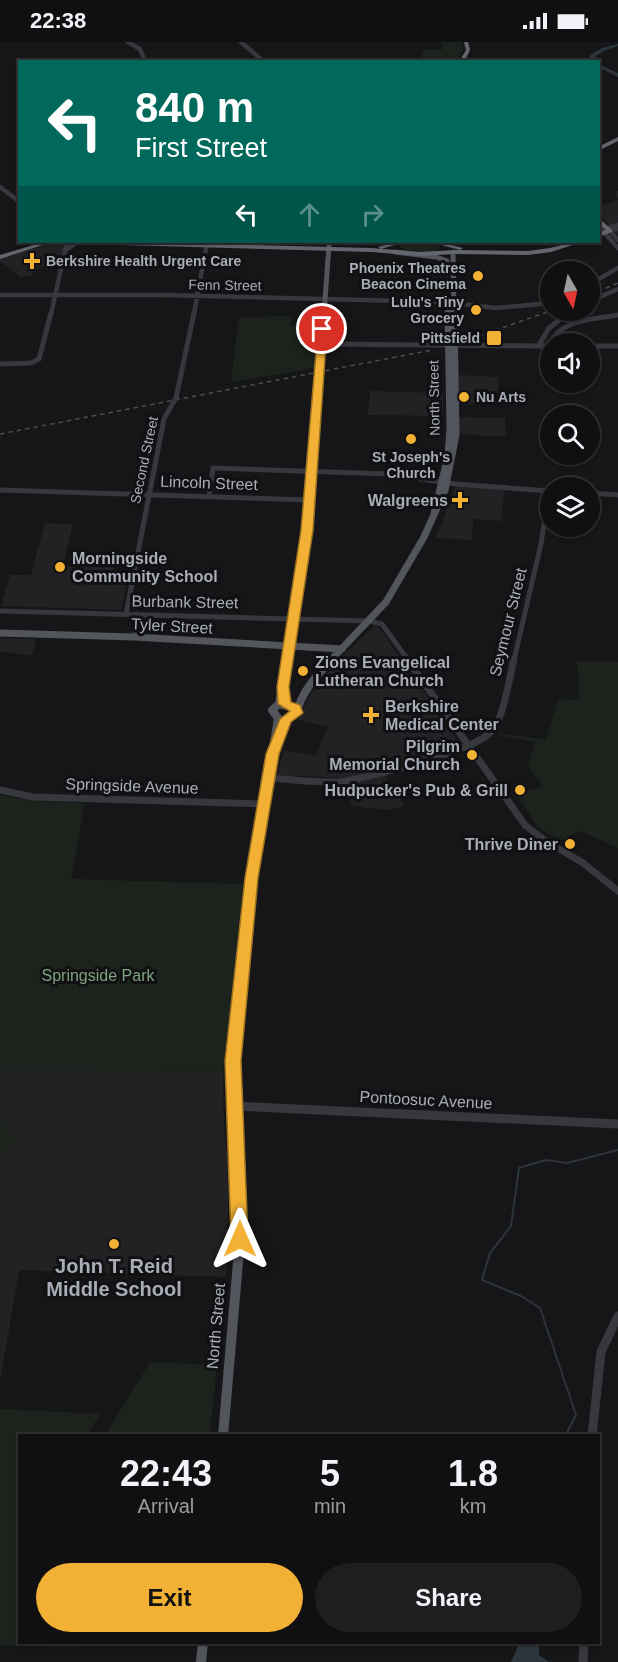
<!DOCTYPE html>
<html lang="en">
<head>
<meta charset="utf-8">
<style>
  :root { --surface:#101012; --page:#1e1e20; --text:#f1f3f6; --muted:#9c9d9f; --line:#303032; --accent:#f2b134 }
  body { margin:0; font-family:Helvetica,sans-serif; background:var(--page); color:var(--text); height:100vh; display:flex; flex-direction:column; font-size:22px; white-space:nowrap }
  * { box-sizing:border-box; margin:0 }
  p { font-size:20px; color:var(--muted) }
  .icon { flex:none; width:33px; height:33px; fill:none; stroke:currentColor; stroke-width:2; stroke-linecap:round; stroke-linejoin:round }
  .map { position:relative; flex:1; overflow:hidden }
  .side { position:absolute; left:18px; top:1392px; width:582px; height:210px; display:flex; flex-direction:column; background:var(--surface); border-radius:0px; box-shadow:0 2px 4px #0004,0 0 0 2px var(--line) }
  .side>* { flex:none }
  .top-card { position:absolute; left:18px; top:18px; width:582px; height:183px; border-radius:0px; box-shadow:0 2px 4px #0004,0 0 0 2px var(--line); background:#00695c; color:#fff; overflow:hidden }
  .needle { width:39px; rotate:171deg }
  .fabs { position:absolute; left:540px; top:219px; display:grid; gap:12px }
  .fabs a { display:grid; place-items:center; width:60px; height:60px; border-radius:50%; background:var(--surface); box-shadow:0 2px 4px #0004,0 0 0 2px var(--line); font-size:30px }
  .pin { position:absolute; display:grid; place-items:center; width:51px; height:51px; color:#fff; margin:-26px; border:3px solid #fff; border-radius:50%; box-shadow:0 2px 6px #0007 }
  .me { position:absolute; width:66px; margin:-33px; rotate:0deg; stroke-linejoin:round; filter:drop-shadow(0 0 4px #0008) }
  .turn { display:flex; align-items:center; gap:21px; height:126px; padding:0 18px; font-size:27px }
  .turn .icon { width:78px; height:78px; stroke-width:2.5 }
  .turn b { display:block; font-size:42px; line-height:51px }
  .lanes { display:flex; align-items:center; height:57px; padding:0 18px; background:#0003; justify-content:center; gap:30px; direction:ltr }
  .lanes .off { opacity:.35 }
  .eta { display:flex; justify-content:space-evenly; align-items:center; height:102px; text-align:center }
  .eta b { font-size:36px; font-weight:700; line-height:42px }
  .button { display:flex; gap:12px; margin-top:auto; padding:12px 18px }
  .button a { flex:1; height:69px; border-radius:36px; background:var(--accent); color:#111; font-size:24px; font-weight:700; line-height:69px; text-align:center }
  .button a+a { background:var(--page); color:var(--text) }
  .status { display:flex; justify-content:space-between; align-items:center; height:42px; padding:0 30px; background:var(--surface); direction:ltr }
  .status svg { height:16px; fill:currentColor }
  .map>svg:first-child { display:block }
  .built { fill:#222225 }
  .green { fill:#1c231d }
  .water { fill:#2c353c }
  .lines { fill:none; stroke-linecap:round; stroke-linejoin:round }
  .stream { stroke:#2c353c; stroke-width:2 }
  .river { fill:#2c353c; fill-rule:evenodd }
  .minor-far3 { stroke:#37383d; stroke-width:4.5 }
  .minor-far2 { stroke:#37383d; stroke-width:5 }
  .minor-far1 { stroke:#37383d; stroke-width:7 }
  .minor { stroke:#37383d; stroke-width:9 }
  .major-far3 { stroke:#53555c; stroke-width:5 }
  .major-far2 { stroke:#53555c; stroke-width:7 }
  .major-far1 { stroke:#53555c; stroke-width:8 }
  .major { stroke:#53555c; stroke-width:10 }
  .highway { fill:#63666e; fill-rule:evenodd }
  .rail { stroke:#4a4c52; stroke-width:1.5; stroke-dasharray:4.5 4; stroke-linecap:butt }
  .minor-bridge { stroke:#37383d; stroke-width:5 }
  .major-bridge { stroke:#53555c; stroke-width:7 }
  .route { fill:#f2b134; stroke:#9d7322; stroke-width:1.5 }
  .poi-dot { fill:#f2b134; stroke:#111113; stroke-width:2 }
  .labels { text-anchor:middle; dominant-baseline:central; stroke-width:6; stroke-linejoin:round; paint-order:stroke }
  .far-poi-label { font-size:14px; font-weight:bold; fill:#a8adb8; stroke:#111113; text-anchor:end }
  .far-street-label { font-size:14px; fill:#a8adb8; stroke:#111113 }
  .street-label { font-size:16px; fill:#a8adb8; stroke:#111113 }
  .poi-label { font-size:16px; font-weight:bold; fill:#a8adb8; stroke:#111113; text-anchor:end }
  .park-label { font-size:16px; fill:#7fa381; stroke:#111113 }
  .near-poi-label { font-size:20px; font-weight:bold; fill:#a8adb8; stroke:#111113 }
</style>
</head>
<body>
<div class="status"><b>22:38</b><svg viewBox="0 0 49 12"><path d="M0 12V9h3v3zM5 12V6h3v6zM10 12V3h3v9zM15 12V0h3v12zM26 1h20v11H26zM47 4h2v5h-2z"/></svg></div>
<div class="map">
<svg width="618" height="1620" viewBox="0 0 618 1620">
  <rect width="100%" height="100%" fill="#161618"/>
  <path class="built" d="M615 149H618V194L599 171V164L618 158Z
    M55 200H65L60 226 39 225 31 233 20 235 0 219V216Z
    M459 333 498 335V351H480V363L459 362Z
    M370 349 443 351V374L368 373Z
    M458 375 505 376 506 395 458 392Z
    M456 444 505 447 501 479 474 477 471 498 436 496Z
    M45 481 73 482 63 524 112 525 128 536 121 568 1 564 10 533H31Z
    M375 583 378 584 461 704 382 728 405 764 387 768 351 764 347 736 277 733 284 708 315 714 328 685 298 678 310 653 340 616Z
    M0 596 36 597 32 614 0 609Z
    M0 1027 223 1030 224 1088 229 1129 226 1235 19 1228 0 1340Z"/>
  <path class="green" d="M442 0H462L463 7 456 19H445V17L422 16V8H442Z
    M421 200 435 202 441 206C431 213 410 212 399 205L405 201Z
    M294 274 291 275 290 283H319L314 326 231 340 239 275Z
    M577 619 618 620V806L580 789 560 799 538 785 516 752 543 744 528 724 535 700 499 693V691L546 698 558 657 580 658Z
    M0 753 32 759 85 761 71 837 243 842 223 1030 0 1027Z
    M5 1080 19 1102 0 1111V1082Z
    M150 1320 217 1323 210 1393H105Z
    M0 1367 100 1372 87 1393 20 1394V1600L78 1601 76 1605 0 1603Z"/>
  <path class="water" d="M520 1600 539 1601V1613L549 1620H511Z"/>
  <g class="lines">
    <path class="stream" d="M565 1394 576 1373 540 1266 521 1254 482 1238 490 1211 511 1184 519 1126 546 1118 567 1121 618 1108"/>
    <path class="river" d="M618 2V4L606 8 595 14 598 20H593L589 14 602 6Z
      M598 22 618 31V35L598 25Z"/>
    <path class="minor-far3" d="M128 0 140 7 145 20
      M241 0 264 20
      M0 145 20 160
      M618 183 602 188 618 206
      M616 187 610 189 618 198
      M66 208 78 200
      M590 242 618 226
      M0 253H161L443 260 496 266 550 261
      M590 259 618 247
      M51 272 67 200
      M194 272 207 201
      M566 272 571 268"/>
    <path class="minor-far2" d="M321 302 550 304
      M539 303 549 286 568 271
      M549 304C560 276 592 278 618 273
      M590 304H618
      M0 322 31 321 39 317 51 271
      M176 356 194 271
      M0 448 310 458
      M590 451 618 453
      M209 454 213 426 389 432 455 442 550 449
      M0 569 369 579 382 582 408 618
      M126 572 164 377 173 361
      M134 595 137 572
      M514 618 541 502 549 449"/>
    <path class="minor-far1" d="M407 617 525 783 544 798 583 821 618 849
      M268 736C291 737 315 741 337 740 363 738 474 708 490 691 504 678 509 636 514 617
      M0 748 33 755 264 762"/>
    <path class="minor" d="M234 1064 618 1082
      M592 1394 601 1310 618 1274
      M583 1620 584 1600"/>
    <path class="major-far3" d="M395 210 436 215 447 219
      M453 210 454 272
      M448 262V272
      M324 272 329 203"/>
    <path class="major-far2" d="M320 325 324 271
      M434 472 448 414 450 386 448 271
      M0 591 134 595 342 607
      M286 618 307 487 319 336
      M331 618 386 560 424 495 445 448 456 393 454 271"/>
    <path class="major-far1" d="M279 662 286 617
      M278 698 286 677 297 671C301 649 318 633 332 617
      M235 1059 233 1019 252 836 278 676 272 668 279 662 296 666"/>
    <path class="major" d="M223 1394 240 1197 235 1058
      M201 1620 203 1600"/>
    <path class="highway" d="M464 0H468L470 8 464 20H459L466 8Z
      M618 95V99L598 109V105Z
      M598 175 612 188V190L598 195V191L606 188 598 181Z
      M44 200H52L0 217V213Z
      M82 200H131L372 206 419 210 455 208 528 209 550 206 574 200H582L551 210 528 213 455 212 419 214 372 210 85 202Z
      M397 200H405L381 207 378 205Z
      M430 200H439L463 206 460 208Z"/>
    <path class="rail" d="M590 253 618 241
      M471 297 553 268
      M0 392 432 308"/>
    <path class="minor-bridge" d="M173 361 176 356"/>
    <path class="major-bridge" d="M319 336 320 325"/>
  </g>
  <path class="route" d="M322 284 327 287 313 488 289 645 291 660 300 663 303 671 291 680 279 712 258 836 241 1019 248 1197 245 1202 240 1204 234 1202 231 1197 225 1019 245 836 266 712 280 677 290 669 278 662 277 645 301 488 318 287Z"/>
  <g class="poi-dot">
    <path d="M29 210h6v6h6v6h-6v6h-6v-6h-6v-6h6z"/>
    <circle cx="478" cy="234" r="6"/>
    <circle cx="476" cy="268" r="6"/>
    <rect x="486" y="288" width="16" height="16" rx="3"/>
    <circle cx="464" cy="355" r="6"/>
    <circle cx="411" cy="397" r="6"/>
    <path d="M457 449h6v6h6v6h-6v6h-6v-6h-6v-6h6z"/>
    <circle cx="60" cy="525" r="6"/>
    <circle cx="303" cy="629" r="6"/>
    <path d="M368 664h6v6h6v6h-6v6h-6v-6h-6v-6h6z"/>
    <circle cx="472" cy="713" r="6"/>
    <circle cx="520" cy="748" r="6"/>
    <circle cx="570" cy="802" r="6"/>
    <circle cx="114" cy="1202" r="6"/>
  </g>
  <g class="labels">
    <g class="far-poi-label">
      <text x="46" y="219" text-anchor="start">Berkshire Health Urgent Care</text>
      <text x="466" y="226">Phoenix Theatres<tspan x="466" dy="16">Beacon Cinema</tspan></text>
      <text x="464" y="260">Lulu's Tiny<tspan x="464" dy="16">Grocery</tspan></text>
      <text x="480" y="296">Pittsfield</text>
      <text x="476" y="355" text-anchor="start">Nu Arts</text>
      <text x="411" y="415" text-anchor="middle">St Joseph's<tspan x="411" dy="16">Church</tspan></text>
    </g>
    <g class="far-street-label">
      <text transform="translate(225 243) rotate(1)">Fenn Street</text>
      <text transform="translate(434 356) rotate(-91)">North Street</text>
      <text transform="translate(144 418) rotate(-78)">Second Street</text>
    </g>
    <g class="street-label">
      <text transform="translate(209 441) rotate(2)">Lincoln Street</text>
      <text transform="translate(185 560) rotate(1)">Burbank Street</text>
      <text transform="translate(508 580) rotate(-76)">Seymour Street</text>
      <text transform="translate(172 584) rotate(3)">Tyler Street</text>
      <text transform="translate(132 744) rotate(2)">Springside Avenue</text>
      <text transform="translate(426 1058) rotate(3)">Pontoosuc Avenue</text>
      <text transform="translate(216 1284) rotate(-85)">North Street</text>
    </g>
    <g class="poi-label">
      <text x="448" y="458">Walgreens</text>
      <text x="72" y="516" text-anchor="start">Morningside<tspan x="72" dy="18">Community School</tspan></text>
      <text x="315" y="620" text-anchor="start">Zions Evangelical<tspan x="315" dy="18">Lutheran Church</tspan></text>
      <text x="385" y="664" text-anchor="start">Berkshire<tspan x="385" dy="18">Medical Center</tspan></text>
      <text x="460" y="704">Pilgrim<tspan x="460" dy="18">Memorial Church</tspan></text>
      <text x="508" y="748">Hudpucker's Pub &amp; Grill</text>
      <text x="558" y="802">Thrive Diner</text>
    </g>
    <g class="park-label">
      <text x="98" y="933">Springside Park</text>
    </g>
    <g class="near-poi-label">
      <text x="114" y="1224">John T. Reid<tspan x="114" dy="23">Middle School</tspan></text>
    </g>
  </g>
</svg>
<div class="fabs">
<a><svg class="needle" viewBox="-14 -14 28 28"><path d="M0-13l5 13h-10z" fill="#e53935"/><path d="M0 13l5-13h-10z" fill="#9c9d9f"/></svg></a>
<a><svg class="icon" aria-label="sound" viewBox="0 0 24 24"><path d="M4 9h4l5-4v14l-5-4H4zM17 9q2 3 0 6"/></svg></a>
<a><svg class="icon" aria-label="search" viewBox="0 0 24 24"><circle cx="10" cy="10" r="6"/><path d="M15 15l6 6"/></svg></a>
<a><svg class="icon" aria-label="layers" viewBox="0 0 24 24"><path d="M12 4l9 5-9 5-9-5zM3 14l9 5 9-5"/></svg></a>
</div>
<div class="pin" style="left:322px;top:287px;background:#d93025"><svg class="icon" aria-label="arrive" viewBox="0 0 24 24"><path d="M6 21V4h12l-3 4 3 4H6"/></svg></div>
<svg class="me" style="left:240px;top:1197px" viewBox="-20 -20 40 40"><path d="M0-17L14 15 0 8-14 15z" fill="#f2b134" stroke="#fff" stroke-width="4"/></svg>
<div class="top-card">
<div class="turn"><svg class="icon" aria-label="left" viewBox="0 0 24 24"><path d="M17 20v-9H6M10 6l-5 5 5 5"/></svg><div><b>840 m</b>First Street</div></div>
<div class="lanes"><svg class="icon" aria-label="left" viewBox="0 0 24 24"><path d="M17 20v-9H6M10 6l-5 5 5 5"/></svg><svg class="icon off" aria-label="ahead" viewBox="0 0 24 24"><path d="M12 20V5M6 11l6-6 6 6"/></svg><svg class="icon off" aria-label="right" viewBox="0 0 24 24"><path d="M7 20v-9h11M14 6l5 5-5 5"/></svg></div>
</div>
<section class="side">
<div class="eta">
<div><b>22:43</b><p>Arrival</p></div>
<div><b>5</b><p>min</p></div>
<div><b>1.8</b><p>km</p></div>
</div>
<div class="button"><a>Exit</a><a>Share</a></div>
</section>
</div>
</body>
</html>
